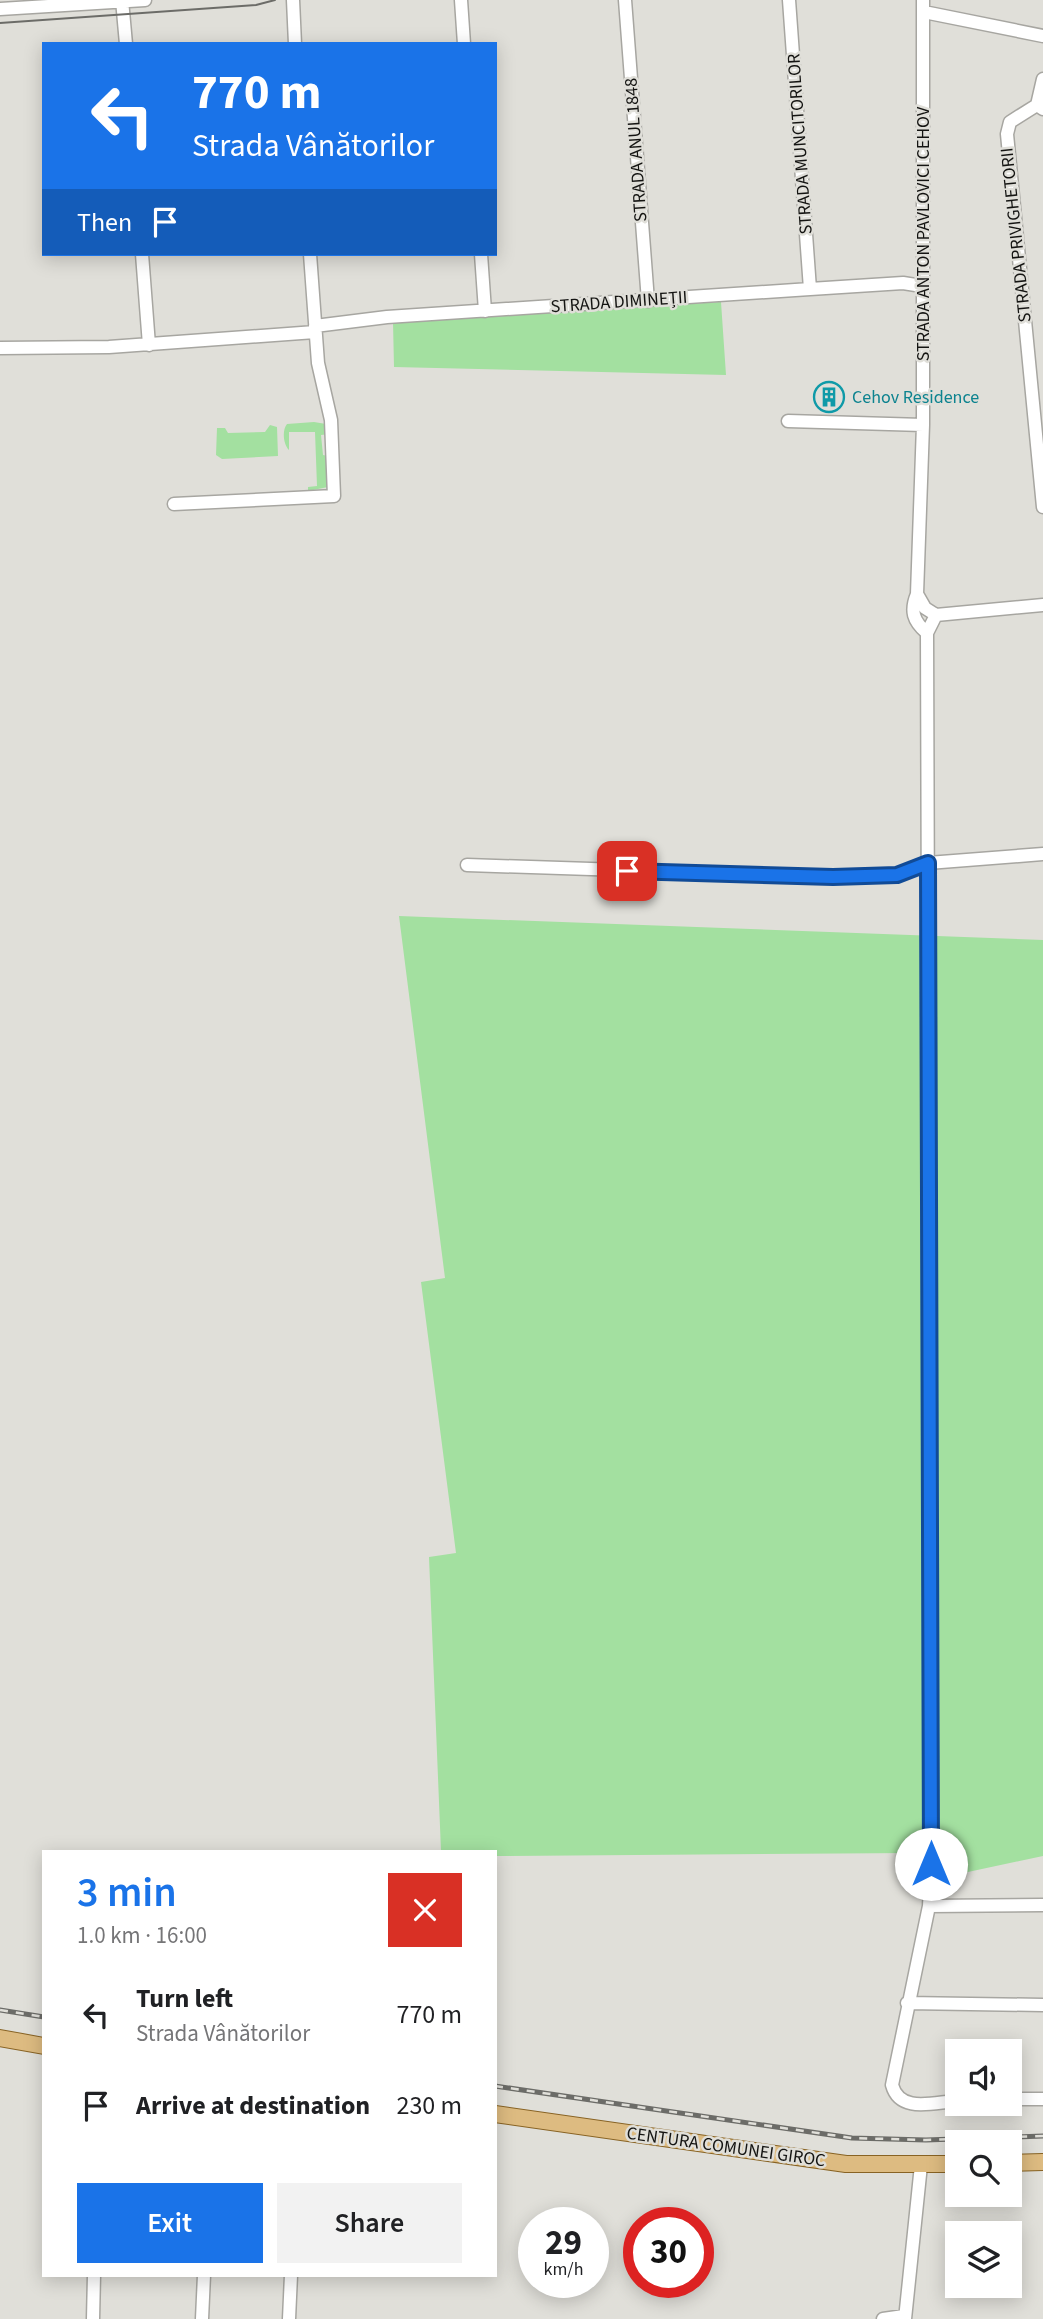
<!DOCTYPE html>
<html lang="en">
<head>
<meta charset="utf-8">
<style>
  :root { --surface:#fff; --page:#f2f2f2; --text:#202124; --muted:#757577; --accent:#1a73e8 }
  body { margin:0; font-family:"Source Sans 3",sans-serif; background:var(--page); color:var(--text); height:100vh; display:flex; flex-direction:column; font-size:26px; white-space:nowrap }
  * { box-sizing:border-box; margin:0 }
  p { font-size:23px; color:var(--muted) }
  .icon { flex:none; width:38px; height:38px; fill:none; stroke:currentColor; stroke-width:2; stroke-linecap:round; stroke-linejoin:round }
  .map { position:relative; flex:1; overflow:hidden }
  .panel { position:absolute; left:42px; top:1850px; width:455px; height:427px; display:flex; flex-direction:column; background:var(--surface); border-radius:0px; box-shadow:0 4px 18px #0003 }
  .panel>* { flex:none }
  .guide { position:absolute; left:42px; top:42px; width:455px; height:214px; border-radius:0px; box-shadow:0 4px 18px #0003; background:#1a73e8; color:#fff; overflow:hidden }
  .tools { position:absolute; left:945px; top:2039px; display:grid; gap:14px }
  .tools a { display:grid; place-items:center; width:77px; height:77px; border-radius:0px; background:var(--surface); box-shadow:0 4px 18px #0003; font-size:35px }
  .speed { position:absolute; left:518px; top:2207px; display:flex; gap:14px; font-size:35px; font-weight:700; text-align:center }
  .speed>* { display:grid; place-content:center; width:91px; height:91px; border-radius:50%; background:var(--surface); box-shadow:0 4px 18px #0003; line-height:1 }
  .speed small { font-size:18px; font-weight:400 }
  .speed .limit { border:10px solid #d22; background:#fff; color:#111 }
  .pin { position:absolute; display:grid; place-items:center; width:60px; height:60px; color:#fff; margin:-30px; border-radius:14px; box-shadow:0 4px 10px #0006 }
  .me { position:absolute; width:77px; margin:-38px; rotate:0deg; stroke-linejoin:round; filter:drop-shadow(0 0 5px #0008) }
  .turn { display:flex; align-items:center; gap:24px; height:147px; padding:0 35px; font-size:32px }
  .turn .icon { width:91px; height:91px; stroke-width:2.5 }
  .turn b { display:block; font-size:49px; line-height:60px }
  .then { display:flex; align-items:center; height:66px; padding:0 35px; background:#0003; gap:14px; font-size:26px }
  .round { display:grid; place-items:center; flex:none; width:74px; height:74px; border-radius:0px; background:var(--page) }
  .summary { display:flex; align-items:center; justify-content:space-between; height:119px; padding:0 35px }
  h1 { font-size:42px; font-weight:600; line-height:52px; color:var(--accent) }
  .button { display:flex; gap:14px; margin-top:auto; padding:14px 35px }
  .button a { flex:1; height:80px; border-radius:0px; background:var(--accent); color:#fff; font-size:28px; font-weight:600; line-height:80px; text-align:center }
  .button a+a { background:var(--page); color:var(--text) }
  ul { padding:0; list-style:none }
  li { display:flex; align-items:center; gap:21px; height:91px; padding:0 35px }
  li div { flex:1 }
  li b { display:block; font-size:26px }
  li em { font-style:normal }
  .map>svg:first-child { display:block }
  .green { fill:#a3e0a0 }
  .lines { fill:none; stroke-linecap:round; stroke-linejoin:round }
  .minor-casing { stroke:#a7a6a1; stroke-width:15 }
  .major-casing { stroke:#886324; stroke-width:18 }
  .minor { stroke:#fff; stroke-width:12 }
  .major { stroke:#ddbb81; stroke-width:16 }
  .tram { stroke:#6c6c68; stroke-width:2 }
  .rail-casing { stroke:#6c6c68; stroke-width:5 }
  .rail { stroke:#e0dfd9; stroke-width:2.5; stroke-dasharray:8; stroke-linecap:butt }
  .route-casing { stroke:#114b97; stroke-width:18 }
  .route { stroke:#1a73e8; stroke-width:12 }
  .labels { text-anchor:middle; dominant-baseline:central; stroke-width:5; stroke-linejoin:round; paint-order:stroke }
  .street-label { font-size:18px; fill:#141412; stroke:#e0dfd9 }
  .culture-label { font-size:18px; fill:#0d838f; stroke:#e0dfd9; text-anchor:start }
</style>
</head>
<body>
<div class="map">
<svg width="1043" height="2319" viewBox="0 0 1043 2319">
  <rect width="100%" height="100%" fill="#e0dfd9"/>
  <path class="green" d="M721 302 726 375 394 367 393 322Z
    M314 422 326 424 330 434 321 435 323 455 328 456V487L308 491V487L317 486 315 432H289V450C283 444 282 430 287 424Z
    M270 425 277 427 278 456 222 459 216 455 217 428H225L228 433 265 432Z
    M399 916 1043 940V1856L940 1878 913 1853 495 1856V1852L441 1851 429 1557 456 1553 421 1282 445 1278Z"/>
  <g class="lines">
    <g class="minor-casing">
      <path id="minor" d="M122 0 126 44
        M293 0 295 44
        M461 0 464 44
        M625 0 648 301
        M789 0 810 289
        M923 0V425L917 594C910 611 913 621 927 633
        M0 9 145 0
        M924 12 1043 36
        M1043 79 1037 105 1043 109
        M1037 105 1010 122 1007 134 1043 507
        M142 254 149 345
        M481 254 485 311
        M315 326 387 317 810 289 903 283 922 286
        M0 348 109 347 315 332
        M788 421 923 425
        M174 504 334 496 331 420 318 363 310 254
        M917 594 925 608 936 615 1043 605
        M936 615 927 633 931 1864 929 1906 892 2085C900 2114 934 2102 957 2101
        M467 865 833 877 897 875 928 863 1043 854
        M929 1906 1043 1905
        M907 2003 1043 2005
        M1010 2099H1043
        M93 2319 94 2275
        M202 2319 204 2275
        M289 2319 291 2275
        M883 2319 904 2316
        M905 2319 921 2165"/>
    </g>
    <g class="major-casing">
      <path id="major" d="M0 2038 44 2046
        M495 2114 846 2164H957
        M1010 2163 1043 2162"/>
    </g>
    <use href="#minor" class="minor"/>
    <use href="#major" class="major"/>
    <path class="tram" d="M0 23 256 5 275 0"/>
    <g class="rail-casing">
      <path id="rail" d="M0 2010 44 2017
        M495 2086 852 2138 926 2140 1043 2136"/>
    </g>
    <use href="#rail" class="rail"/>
  </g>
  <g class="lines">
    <g class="route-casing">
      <path id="route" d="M627 871 833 877 897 875 928 863 931 1864"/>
    </g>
    <use href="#route" class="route"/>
  </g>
  <defs>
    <g id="building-ring" transform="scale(1.575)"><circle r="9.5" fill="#e0dfd9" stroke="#0f9aa8" stroke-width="1.5"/><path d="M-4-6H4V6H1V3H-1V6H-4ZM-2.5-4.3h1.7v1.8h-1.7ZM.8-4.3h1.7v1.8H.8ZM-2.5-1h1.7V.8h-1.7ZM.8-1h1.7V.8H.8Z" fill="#0f9aa8"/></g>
  </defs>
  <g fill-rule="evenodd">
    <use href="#building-ring" x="829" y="397"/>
  </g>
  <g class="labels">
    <g class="street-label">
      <text transform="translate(800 144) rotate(-94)">STRADA MUNCITORILOR</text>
      <text transform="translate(636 150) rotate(-94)">STRADA ANUL 1848</text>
      <text transform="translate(923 234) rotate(-90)">STRADA ANTON PAVLOVICI CEHOV</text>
      <text transform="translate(1016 235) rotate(-96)">STRADA PRIVIGHETORII</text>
      <text transform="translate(619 302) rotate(-4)">STRADA DIMINEȚII</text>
      <text transform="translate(726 2147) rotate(8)">CENTURA COMUNEI GIROC</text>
    </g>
    <g class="culture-label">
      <text x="852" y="397">Cehov Residence</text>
    </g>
  </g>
</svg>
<div class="tools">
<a><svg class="icon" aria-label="sound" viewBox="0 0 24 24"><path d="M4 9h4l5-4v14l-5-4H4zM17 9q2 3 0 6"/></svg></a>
<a><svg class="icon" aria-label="search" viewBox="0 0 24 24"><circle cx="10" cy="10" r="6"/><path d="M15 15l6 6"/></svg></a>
<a><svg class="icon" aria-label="layers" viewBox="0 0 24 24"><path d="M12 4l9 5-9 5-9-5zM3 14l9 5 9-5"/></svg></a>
</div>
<div class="speed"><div>29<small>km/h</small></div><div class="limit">30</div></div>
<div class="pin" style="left:627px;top:871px;background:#d93025"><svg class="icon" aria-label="arrive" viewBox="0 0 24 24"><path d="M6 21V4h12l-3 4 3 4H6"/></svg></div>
<svg class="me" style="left:931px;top:1864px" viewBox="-20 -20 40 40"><circle r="19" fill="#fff"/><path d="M0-13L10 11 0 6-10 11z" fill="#1a73e8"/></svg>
<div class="guide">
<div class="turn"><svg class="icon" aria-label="left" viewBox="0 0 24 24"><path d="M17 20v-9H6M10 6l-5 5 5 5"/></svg><div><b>770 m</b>Strada Vânătorilor</div></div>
<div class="then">Then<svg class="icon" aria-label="arrive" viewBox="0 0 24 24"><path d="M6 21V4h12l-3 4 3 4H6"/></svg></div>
</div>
<section class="panel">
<div class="summary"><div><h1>3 min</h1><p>1.0 km · 16:00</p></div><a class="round" style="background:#d93025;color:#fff"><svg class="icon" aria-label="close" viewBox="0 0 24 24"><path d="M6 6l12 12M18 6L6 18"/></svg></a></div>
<ul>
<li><svg class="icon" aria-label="left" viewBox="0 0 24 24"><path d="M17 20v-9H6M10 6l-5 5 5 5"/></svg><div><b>Turn left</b><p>Strada Vânătorilor</p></div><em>770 m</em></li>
<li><svg class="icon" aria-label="arrive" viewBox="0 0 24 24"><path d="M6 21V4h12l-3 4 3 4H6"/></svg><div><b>Arrive at destination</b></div><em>230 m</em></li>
</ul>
<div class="button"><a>Exit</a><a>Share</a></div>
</section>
</div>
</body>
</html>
